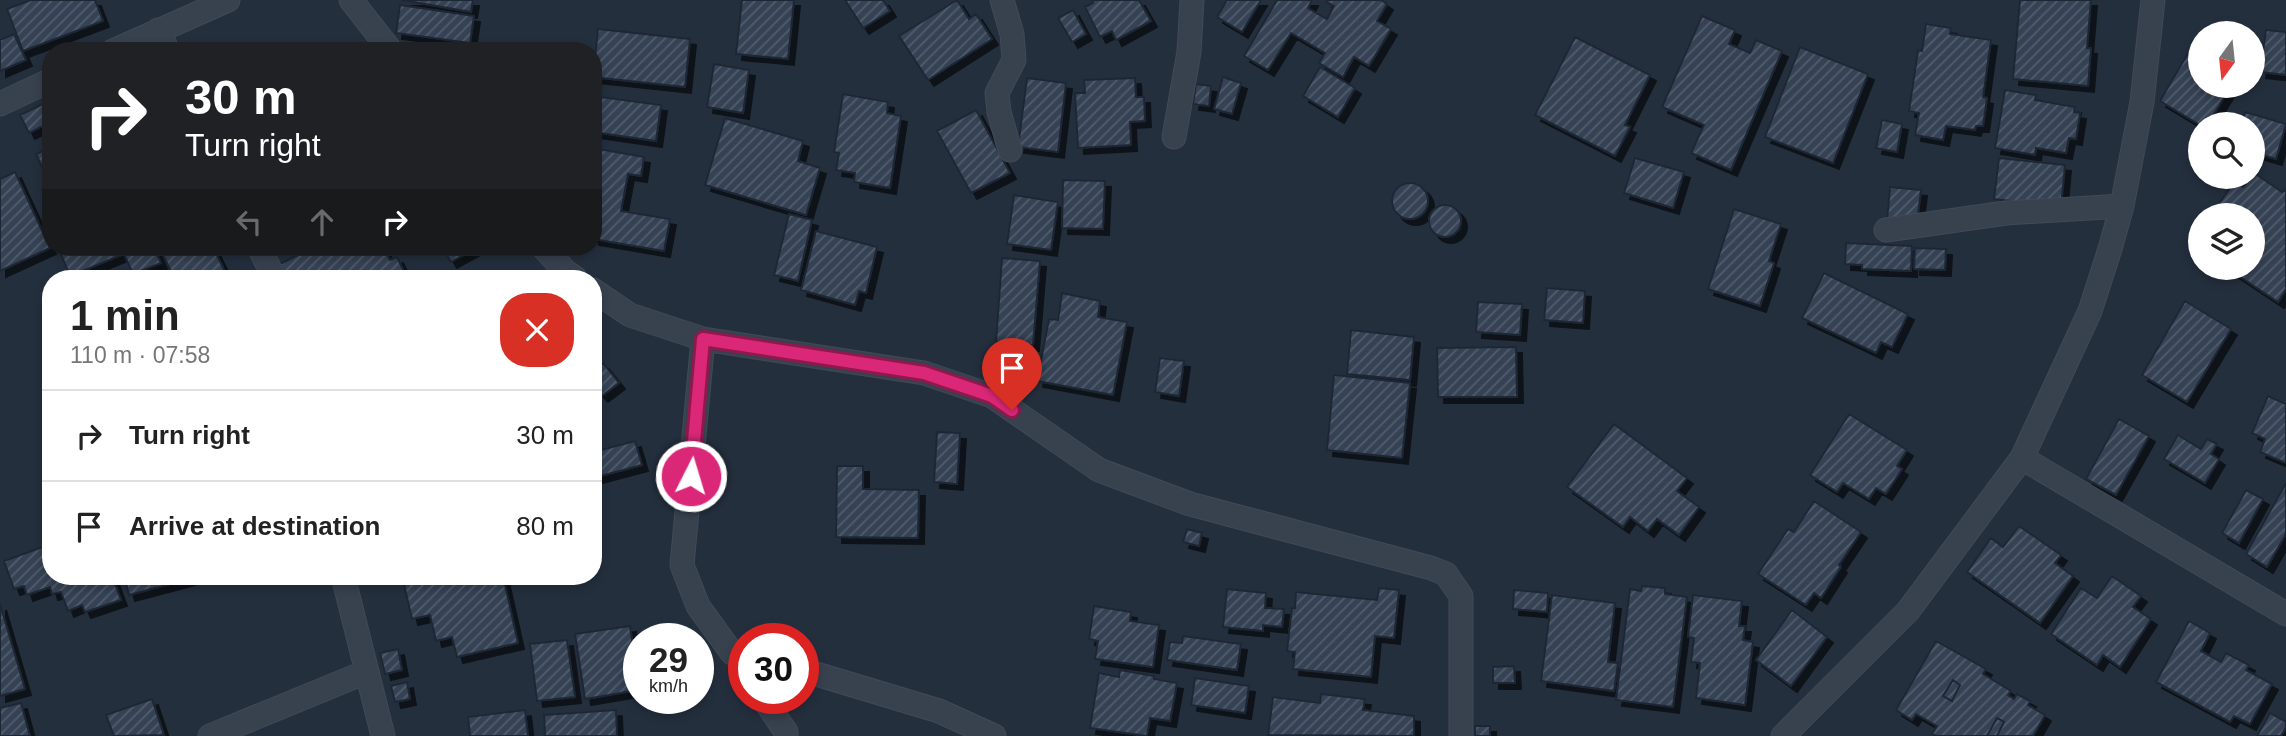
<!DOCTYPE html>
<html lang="en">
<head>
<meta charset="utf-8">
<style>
  :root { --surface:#fff; --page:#f6f6f6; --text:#222; --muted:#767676; --line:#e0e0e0 }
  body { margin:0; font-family:Helvetica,sans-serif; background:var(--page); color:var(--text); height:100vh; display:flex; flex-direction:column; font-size:26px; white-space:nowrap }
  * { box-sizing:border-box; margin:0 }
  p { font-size:23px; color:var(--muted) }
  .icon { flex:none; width:38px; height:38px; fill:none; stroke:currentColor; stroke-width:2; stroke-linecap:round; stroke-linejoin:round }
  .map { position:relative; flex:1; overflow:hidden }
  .side { position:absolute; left:42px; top:270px; width:560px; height:315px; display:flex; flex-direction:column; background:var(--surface); border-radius:28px; box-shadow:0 4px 10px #0003 }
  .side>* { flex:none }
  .guide { position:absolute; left:42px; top:42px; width:560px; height:214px; border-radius:28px; box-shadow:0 4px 10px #0003; background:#202124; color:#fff; overflow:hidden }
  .needle { width:46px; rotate:195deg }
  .controls { position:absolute; left:2188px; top:21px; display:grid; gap:14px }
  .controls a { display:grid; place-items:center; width:77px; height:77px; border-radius:50%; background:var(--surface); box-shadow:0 4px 10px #0003; font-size:35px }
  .speed { position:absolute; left:623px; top:623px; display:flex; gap:14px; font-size:35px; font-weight:700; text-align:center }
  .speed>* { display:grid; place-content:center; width:91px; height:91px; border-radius:50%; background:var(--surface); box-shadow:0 4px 10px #0003; line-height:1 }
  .speed small { font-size:18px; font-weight:400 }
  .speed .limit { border:10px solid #d22; background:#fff; color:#111 }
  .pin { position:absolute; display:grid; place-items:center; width:60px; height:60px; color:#fff; margin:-72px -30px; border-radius:50% 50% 50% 0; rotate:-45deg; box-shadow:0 0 7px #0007 }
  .pin .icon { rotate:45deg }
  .me { position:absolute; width:77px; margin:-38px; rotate:5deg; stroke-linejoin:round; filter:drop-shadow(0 0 5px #0008) }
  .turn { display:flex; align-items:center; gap:24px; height:147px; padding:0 28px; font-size:32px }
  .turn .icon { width:91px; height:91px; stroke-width:2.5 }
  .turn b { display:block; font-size:49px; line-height:60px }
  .lanes { display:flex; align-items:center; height:66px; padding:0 28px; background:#0003; justify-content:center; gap:35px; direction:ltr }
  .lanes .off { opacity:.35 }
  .round { display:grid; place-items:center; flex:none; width:74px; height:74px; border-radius:28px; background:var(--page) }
  .headline { display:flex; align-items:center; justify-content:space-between; height:119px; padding:0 28px }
  h1 { font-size:42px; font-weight:700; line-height:52px }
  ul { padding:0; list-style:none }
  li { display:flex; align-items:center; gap:21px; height:91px; padding:0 28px; border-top:2px solid var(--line) }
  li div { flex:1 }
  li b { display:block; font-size:26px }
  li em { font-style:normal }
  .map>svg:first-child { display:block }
  .building { fill:url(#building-hatch); stroke:#1f2835; stroke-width:2; fill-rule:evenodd; filter:url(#shadow) }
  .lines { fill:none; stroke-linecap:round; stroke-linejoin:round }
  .minor-casing { stroke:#414a57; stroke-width:25 }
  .minor { stroke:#38414e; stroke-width:23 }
  .route-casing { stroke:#8e194d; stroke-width:18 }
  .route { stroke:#db2777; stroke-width:12 }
</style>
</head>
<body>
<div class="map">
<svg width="2286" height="736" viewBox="0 0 2286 736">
  <defs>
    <pattern id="building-hatch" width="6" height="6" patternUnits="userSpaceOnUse" patternTransform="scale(1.75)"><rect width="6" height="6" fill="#364354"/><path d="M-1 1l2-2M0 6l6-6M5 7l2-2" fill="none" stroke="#515c6b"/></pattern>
    <filter id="shadow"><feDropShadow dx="6" dy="6" stdDeviation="0" flood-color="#0009"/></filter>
  </defs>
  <rect width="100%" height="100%" fill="#242f3e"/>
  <path class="building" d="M31 0H95L103 21 23 51 7 9Z
    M402 0H473L471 12Z
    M742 0H794L788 59 736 54Z
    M845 0H883L890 11 863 28Z
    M957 0 969 19 976 14 992 39 928 80 899 36Z
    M1092 0H1139L1151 21 1116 40 1112 31 1100 37 1085 7 1093 3Z
    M1227 0H1261L1242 32 1217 17Z
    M1277 0H1312L1308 8 1327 19 1334 6 1326 2 1327 0H1381L1387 4 1377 21 1391 29 1369 66 1354 57 1343 77 1319 63 1325 53 1291 33 1268 70 1244 56Z
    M2020 0H2091L2087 48H2091L2088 86 2013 79Z
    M400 5 474 16 470 43 396 33Z
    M1073 10 1086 34 1072 42 1058 18Z
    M1702 16 1735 30 1729 44 1750 53 1756 40 1782 51 1731 170 1691 153 1704 125 1662 107Z
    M1926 24 1951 28 1950 34 1991 40 1983 97 1987 98 1983 126H1976L1975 130 1946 126 1943 140 1915 135 1919 113 1909 111 1918 50 1922 51Z
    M598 29 690 39 685 87 593 77Z
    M2266 30 2286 32V75L2260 72Z
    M14 34 26 60 0 71V40Z
    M1575 37 1650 75 1625 125 1630 127 1615 156 1535 115Z
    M1800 47 1868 74 1833 163 1765 137Z
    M2188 53 2200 60V86H2231L2208 124 2200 125 2160 101Z
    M714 64 749 70 743 113 707 107Z
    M1320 67 1355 88 1338 117 1303 96Z
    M1223 77 1241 83 1232 114 1214 109Z
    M1027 78 1066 83 1058 152 1018 147Z
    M1135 78 1136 97H1144L1145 121 1130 122 1131 145 1078 148 1075 93H1085L1084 80Z
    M1196 84 1211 86 1209 106 1193 104Z
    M2005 90 2036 95 2035 100 2075 107 2074 112 2080 113 2076 139 2069 138 2066 153 2036 148 2035 155 1995 148Z
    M843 94 888 102 887 113 901 116 890 188 854 182 855 173 836 170 839 153 834 152Z
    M593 96 661 105 656 141 593 132Z
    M45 103 51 115V122L29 133 20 115Z
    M976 110 1010 173 971 193 937 131Z
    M2245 112 2286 124 2276 159 2252 152V124H2241Z
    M725 118 803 141 798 161 820 168 806 215 705 185Z
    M1882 120 1902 124 1897 152 1876 148Z
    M51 147V187L36 154Z
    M593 148 644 157 641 176 628 174 621 211 670 219 664 251 593 239Z
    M1635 158 1684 172 1673 208 1624 193Z
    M1999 158 2065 165 2061 207 1994 199Z
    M15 172 50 248 0 271V179Z
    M2253 172 2282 192 2286 189V289L2278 302 2227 268H2252V215H2211L2235 181 2243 187 2252 177Z
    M1063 180 1105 181 1103 229 1062 228Z
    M1392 201a18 18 0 1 1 36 0a18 18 0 1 1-36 0Z
    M1890 187 1921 190 1917 223 1887 220Z
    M1014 195 1058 202 1051 250 1007 244Z
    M1429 221a16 16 0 1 1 32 0a16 16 0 1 1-32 0Z
    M1734 209 1781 224 1769 261 1774 263 1760 306 1708 289Z
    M789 214 812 220 798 281 774 275Z
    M816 231 877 247 866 293 859 291 855 305 801 290Z
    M1846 243 1912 246 1911 271 1862 269V265L1845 264Z
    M58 247H154L161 263 133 274 124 254 70 276Z
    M181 247H213L228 278H174L163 255Z
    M299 247H383L390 260 397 257 407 278H287L280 264 302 253Z
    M442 247H478L451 262Z
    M1915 248 1946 249 1945 270 1914 269Z
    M1002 258 1040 261 1033 345 996 342Z
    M1824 273 1908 314 1892 347 1881 342 1876 353 1802 318Z
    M1547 288 1585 291 1583 323 1544 320Z
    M1062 293 1100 301 1098 317 1127 322 1113 395 1037 381 1049 319 1058 320Z
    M2185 301 2231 329 2187 402 2142 375Z
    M1478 302 1522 304 1520 335 1476 332Z
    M1351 330 1414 337 1410 380 1347 374Z
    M1516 347 1517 397H1438L1437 348Z
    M1160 358 1184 361 1179 396 1155 392Z
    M603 363 619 383 602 396 593 386V370Z
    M1334 375 1410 383 1402 458 1327 450Z
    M2268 396 2286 404V463L2260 452 2265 439 2252 433Z
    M1849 414 1907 450 1897 466 1902 469 1886 494 1876 488 1869 499 1843 483 1837 492 1810 475Z
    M2119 419 2149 436 2116 495 2086 479Z
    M1614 424 1687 478 1677 491 1699 507 1679 535 1657 519 1648 531 1630 517 1623 527 1567 487Z
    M937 432 960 433 957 484 934 482Z
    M2178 435 2201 449 2207 439 2217 444 2211 454 2219 459 2205 483 2164 459Z
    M635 441 642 465 593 478V452Z
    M837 466H863V489L919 490 918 538 836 537Z
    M2286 483V534L2267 567 2246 554Z
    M2246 490 2263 499 2239 543 2222 533Z
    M1814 501 1861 532 1839 565 1841 567 1821 598 1814 593 1806 605 1758 574 1788 529 1794 532Z
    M2019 526 2061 555 2055 563 2073 576 2040 623 1967 572 1991 538 2003 547Z
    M1187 529 1202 533 1199 546 1183 542Z
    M51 544V576H112L121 600 85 612 82 605 68 611 61 592 52 594 50 587 27 595 24 586 14 589 4 561Z
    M124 576H188L189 579 129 595Z
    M393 576H503L518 643 457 657 452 637 436 641 430 615 412 619 402 576 394 578Z
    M2112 576 2141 596 2133 607 2151 619 2120 667 2103 655 2097 665 2051 634 2081 588 2097 598Z
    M1642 586 1665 588V594L1687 597 1673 707 1616 700 1630 589 1641 591Z
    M1379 588 1399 590 1394 638 1375 636 1371 677 1293 669 1295 652 1287 651 1292 608H1295L1296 592 1377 600Z
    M1227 589 1266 593 1265 608 1284 609 1282 627 1263 625V631L1223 627Z
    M1514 590 1548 593 1547 612 1513 609Z
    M1552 595 1615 603 1608 662 1618 663 1614 691 1541 681Z
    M1693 595 1742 601 1739 626H1745L1743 640 1753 642 1745 705 1696 698 1700 663 1691 662 1694 638 1688 637Z
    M0 604 25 689 0 696Z
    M1094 606 1131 612 1130 621 1159 625 1153 667 1095 659 1098 641 1089 639Z
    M1792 610 1827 637 1791 686 1756 660Z
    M2189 621 2210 633 2201 651 2221 662 2226 653 2249 665 2246 670 2272 684 2250 724 2234 716 2230 722 2156 682Z
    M630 626 639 690 585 699 575 634Z
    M1183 636 1241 644 1237 670 1167 660 1170 642 1182 643Z
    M567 640 575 697 537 701 530 644Z
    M1936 641 1986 669 1983 674 2011 691 2008 695 2014 699 2017 694 2030 701 2028 705 2045 715 2033 736H1997L2004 722 1997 718 1987 736H1936L1932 734 1937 726 1916 714 1912 720 1896 710ZM1953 680 1960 685 1952 701 1943 696Z
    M398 649 402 670 385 674 380 653Z
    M1514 666 1515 683H1493V667Z
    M1120 670 1154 676V679L1177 683 1170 721 1150 718 1147 736 1090 728 1099 673 1119 677Z
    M1195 678 1249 686 1245 713 1191 705Z
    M1953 680 1960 685 1952 701 1943 696Z
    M407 682 410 699 395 702 391 686Z
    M1321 694 1365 699 1363 710 1414 716V736L1268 735 1273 697 1320 703Z
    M152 699 164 735 114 736 106 715Z
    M21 703 30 736H0V708Z
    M525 710 528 736H470L468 717Z
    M616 710 617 736H545L544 715Z
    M2270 713 2286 722V727L2281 736H2257Z
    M1997 718 2004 722 1997 736H1987Z
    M1475 726H1490V736H1475Z"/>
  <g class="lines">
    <g class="minor-casing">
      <path id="minor" d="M351 0 391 51
        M1002 0 1012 34 1014 60 997 93 999 112 1010 150
        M158 30 168 51
        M113 51 228 0
        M0 104 51 80
        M1174 137 1189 52 1192 0
        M1886 230 2006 213 2122 206
        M259 247 274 278
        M543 247 565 271 575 278
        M593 290 630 315 703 339 924 373 992 396 1099 470 1190 504 1431 568 1446 574 1461 596V736
        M703 339 682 565 698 606 732 653 744 656
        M2022 458 2286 614
        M343 576 383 736
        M803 670 939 711 994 736
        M763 698 786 732V736
        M210 736 366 672
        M1783 736 1908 611 2022 458 2090 311 2110 249 2122 206 2142 102 2153 0"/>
    </g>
    <use href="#minor" class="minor"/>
  </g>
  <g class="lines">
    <g class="route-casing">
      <path id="route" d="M691 476 703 339 924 373 992 396 1012 410"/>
    </g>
    <use href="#route" class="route"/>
  </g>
</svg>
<div class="controls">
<a><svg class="needle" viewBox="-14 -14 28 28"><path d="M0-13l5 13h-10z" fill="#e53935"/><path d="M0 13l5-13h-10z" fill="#767676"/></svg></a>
<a><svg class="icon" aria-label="search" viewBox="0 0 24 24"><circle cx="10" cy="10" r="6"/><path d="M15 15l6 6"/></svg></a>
<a><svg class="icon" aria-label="layers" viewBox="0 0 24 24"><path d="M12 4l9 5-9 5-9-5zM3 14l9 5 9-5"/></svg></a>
</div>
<div class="speed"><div>29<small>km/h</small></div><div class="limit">30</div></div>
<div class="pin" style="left:1012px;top:410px;background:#d93025"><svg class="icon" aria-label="arrive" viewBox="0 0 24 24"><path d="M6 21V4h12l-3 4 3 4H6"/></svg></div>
<svg class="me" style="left:691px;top:476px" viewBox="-20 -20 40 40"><circle r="17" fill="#db2777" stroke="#fff" stroke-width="3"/><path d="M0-11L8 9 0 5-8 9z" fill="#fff"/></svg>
<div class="guide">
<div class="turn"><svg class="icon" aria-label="right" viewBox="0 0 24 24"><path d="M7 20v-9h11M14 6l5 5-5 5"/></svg><div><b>30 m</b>Turn right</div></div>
<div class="lanes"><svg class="icon off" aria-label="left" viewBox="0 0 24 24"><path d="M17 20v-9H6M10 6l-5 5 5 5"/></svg><svg class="icon off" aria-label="ahead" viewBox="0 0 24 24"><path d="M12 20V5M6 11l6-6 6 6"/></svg><svg class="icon" aria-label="right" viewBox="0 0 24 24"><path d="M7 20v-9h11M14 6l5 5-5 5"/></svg></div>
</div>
<section class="side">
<div class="headline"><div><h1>1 min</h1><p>110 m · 07:58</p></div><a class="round" style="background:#d93025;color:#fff"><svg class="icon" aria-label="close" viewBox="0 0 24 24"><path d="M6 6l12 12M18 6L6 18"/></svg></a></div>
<ul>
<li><svg class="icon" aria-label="right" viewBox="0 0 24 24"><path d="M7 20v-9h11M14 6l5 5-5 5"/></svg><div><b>Turn right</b></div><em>30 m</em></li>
<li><svg class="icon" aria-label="arrive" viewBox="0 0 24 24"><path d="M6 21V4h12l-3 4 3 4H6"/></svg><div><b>Arrive at destination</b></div><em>80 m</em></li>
</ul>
</section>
</div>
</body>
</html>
